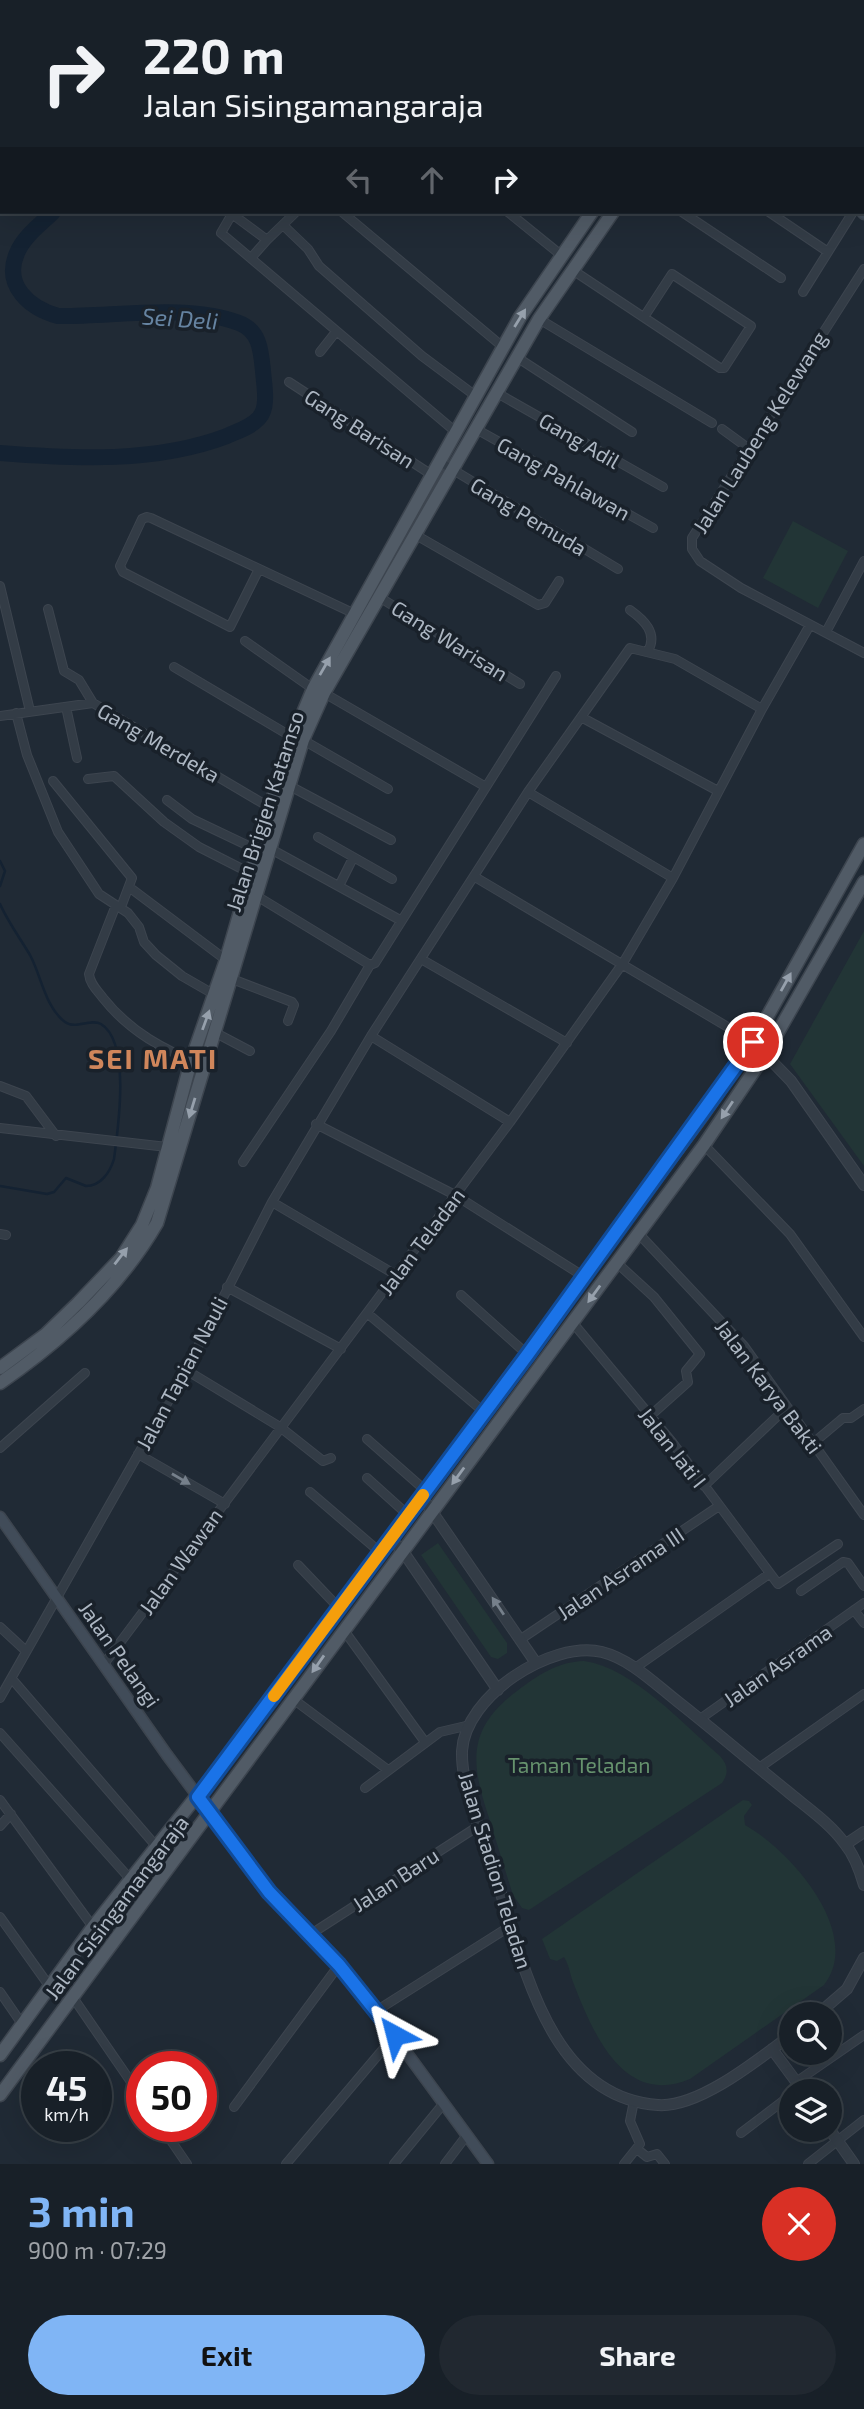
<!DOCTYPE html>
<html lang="en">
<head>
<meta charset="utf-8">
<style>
  :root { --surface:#182028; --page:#212830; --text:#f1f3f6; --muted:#9fa3a8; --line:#363e45; --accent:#80b5f5 }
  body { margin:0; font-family:"Exo 2",sans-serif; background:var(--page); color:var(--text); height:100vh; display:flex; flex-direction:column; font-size:26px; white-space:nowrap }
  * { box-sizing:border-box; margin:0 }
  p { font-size:23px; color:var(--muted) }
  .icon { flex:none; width:38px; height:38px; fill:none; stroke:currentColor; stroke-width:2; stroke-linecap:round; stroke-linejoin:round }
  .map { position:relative; height:2164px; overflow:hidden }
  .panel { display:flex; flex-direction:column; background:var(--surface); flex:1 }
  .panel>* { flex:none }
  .hud { position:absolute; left:0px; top:0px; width:864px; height:214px; box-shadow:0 7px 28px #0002,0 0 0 2px var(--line); background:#182028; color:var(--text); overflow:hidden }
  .controls { position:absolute; left:779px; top:2002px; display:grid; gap:14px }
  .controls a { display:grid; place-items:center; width:63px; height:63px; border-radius:50%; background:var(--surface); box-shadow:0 7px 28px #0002,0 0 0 2px var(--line); font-size:35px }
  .speed { position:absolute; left:21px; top:2051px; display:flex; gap:14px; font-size:35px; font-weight:700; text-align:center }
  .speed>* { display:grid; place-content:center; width:91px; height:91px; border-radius:50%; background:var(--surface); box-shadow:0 7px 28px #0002,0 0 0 2px var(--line); line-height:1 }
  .speed small { font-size:18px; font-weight:400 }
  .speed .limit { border:10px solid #d22; background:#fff; color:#111 }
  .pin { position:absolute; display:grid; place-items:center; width:60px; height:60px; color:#fff; margin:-30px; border:4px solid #fff; border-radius:50%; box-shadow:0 2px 7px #0007 }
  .me { position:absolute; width:77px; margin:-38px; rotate:322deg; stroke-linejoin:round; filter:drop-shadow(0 0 5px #0008) }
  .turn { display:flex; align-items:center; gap:24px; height:147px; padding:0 28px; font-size:32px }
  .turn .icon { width:91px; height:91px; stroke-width:2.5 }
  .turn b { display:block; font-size:49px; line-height:60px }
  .lanes { display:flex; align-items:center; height:66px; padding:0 28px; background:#0003; justify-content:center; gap:35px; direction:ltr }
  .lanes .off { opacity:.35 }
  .round { display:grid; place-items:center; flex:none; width:74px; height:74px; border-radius:37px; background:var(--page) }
  .overview { display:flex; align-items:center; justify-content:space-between; height:119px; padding:0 28px }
  h1 { font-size:42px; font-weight:700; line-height:52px; color:var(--accent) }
  .cta { display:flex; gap:14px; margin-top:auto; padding:14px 28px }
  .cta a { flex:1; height:80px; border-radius:42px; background:var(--accent); color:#111; font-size:28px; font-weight:700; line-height:80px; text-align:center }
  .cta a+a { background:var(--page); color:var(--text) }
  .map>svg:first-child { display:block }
  .green { fill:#223536 }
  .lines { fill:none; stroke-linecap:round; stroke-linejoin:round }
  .stream { stroke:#142232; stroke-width:2.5 }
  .river { stroke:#142232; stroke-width:16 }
  .minor-casing { stroke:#3d454f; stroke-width:10 }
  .tertiary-casing { stroke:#3d454f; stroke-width:12 }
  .secondary-casing { stroke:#3d454f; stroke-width:13 }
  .primary-casing { stroke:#3d454f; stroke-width:15 }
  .minor { stroke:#333c46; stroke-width:8 }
  .tertiary { stroke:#333c46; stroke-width:10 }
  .secondary { stroke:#414c59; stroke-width:10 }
  .primary { stroke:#515b66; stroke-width:12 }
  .oneway { fill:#96a0ac }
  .oneway2 { fill:#76808b }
  .route-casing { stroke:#114b97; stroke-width:18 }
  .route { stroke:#1a73e8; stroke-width:12 }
  .slow { stroke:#f59e0b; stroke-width:12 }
  .labels { text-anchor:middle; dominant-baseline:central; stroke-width:7; stroke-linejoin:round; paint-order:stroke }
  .street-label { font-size:21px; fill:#adb7c3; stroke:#19212a }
  .park-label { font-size:21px; fill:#66926d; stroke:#19212a }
  .water-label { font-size:23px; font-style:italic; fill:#6684a2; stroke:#19212a }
  .district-label { font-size:28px; font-weight:bold; letter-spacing:2px; fill:#d0865b; stroke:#19212a }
</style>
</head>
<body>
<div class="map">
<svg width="864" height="2164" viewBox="0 0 864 2164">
  <rect width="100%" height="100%" fill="#202a35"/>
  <path class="green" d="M793 521 848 551 818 608 763 578Z
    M864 931V1166L790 1064Z
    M438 1543 507 1643V1653L498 1659 491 1657 421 1555Z
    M584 1661C633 1668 683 1724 720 1756 728 1765 729 1773 722 1783L529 1910 522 1908 513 1895C505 1870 497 1844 489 1818 471 1764 466 1729 517 1691 538 1675 557 1662 584 1661Z
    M743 1800 749 1801 752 1805 744 1816 745 1825C790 1850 864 1933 824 1985L690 2079C623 2107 593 2033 573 1982 570 1974 569 1965 564 1957L557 1961 550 1959 542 1939Z"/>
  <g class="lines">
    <path class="stream" d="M0 861 5 871 0 886
      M0 904C8 922 20 938 30 955 41 975 45 1007 65 1022 76 1030 90 1018 101 1024 131 1042 118 1129 114 1159 110 1172 101 1186 86 1186L66 1178 54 1192 47 1194 0 1186"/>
    <path class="river" d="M153 2 154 0
      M0 453C75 459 156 463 227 436 238 431 251 427 259 418 269 407 264 385 263 371 261 351 260 331 239 323 189 303 112 317 58 316 29 308 3 285 17 253 24 236 41 224 53 212"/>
    <g class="minor-casing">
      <path id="minor" d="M423 0 425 2
        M782 0 785 2
        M863 0 864 1
        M100 2V0
        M493 2 494 0
        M863 87 864 88
        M0 190 2 188
        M230 212 232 214 221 233 457 433
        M342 212 503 347
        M508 212 561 255
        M682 212 781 278
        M769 212 828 252
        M232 214 267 240 251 258
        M284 226 308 249 319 266 422 356 477 397
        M267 240 296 212
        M571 269 720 368H724L751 326 672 274 644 317
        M864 269 692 538V549L700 561 741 588 864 653
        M803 292 853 212
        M539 319 712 423
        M320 352 335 333
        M518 358 632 432
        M289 382 432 475
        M497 393 663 487
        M476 429 653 528
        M722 429 748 448
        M440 462 618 569
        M414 534 538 605 545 603 559 581
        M259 569 230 627 123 572 120 566 142 519 147 517 151 518 355 614
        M0 586 30 711
        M379 597 520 684
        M48 609 64 671 79 680 93 703
        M630 610C644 620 658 633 648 651
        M826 632 864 561
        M245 641 313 689
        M174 667 292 737
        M324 693 486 787
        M66 707 77 758
        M16 713 27 755 58 832 99 894 128 913 139 927 144 942 156 955 182 976 215 995
        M0 716 93 703 269 807
        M581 717 718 791
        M303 740 388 789
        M88 779 114 776 164 822 199 847 250 873
        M53 781 132 878 121 907
        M288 785 391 840
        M528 792 673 878
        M167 800 192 819 257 850
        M318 837 392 879
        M269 848 400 920
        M475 877 753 1042
        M339 886 353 858
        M129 887 226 960
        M255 895 370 965
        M116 905 89 974C90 984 97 990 103 998 130 1032 164 1050 204 1066
        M421 959 567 1043
        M232 979 292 1002 294 1005 288 1021
        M214 1032 250 1051
        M371 1036 528 792 630 648 675 659 762 709
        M0 1086 26 1096 56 1136
        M316 1124 455 1195 583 1276
        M0 1128 167 1147
        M704 1145 790 1234 864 1337
        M243 1162 331 1031 370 965 375 963 556 676
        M272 1202 396 1275
        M638 1233 744 1346 864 1515
        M0 1234 6 1235
        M617 1263 654 1297 700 1354 686 1371 688 1382 650 1416
        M227 1287 341 1349
        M461 1295 528 1355
        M367 1313 484 1412
        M573 1323 672 1442 778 1584 838 1544
        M186 1370 280 1427 323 1461 331 1458
        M367 1439 426 1491
        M812 1444 843 1418H851L864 1409
        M0 1448 85 1373
        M138 1454 225 1504
        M367 1478 408 1515
        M704 1486 786 1408
        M310 1492 381 1553
        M298 1565 339 1608
        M801 1591 843 1562 848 1563 864 1586
        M854 1610 864 1623
        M0 1627 26 1651
        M343 1629 425 1742
        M521 1639 719 1506
        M104 1664 510 1122 623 963 673 878 762 709 810 625
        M635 1668 769 1574
        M12 1679 156 1846
        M0 1698 186 1370 272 1202 371 1036 510 1122
        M293 1699 388 1770
        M700 1719 864 1603
        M0 1733 131 1880
        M759 1768 864 1694
        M365 1788 440 1732 470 1725
        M0 1800 93 1927
        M0 1826 11 1814
        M0 1917 50 1987
        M311 1934 480 1825
        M0 1992 22 2024
        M72 1996 142 2098
        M376 2011 512 1925
        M796 2082 864 2035
        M234 2107 339 1965
        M161 2126 187 2164
        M741 2133 791 2095
        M637 2149 647 2157 657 2154 665 2164
        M286 2164 395 2035
        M394 2164 444 2103
        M445 2164 467 2135
        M624 2164 640 2144 630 2121 634 2101
        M808 2164 864 2120"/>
    </g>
    <g class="tertiary-casing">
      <path id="tertiary" d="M753 1042 791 1081 864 1185
        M422 1497 536 1663
        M390 1539 402 1550 498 1690
        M846 1844 864 1832
        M818 2014 847 1989 864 1958
        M791 2035C759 2059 699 2108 658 2105 546 2097 522 1956 494 1871 483 1834 461 1790 462 1751 465 1696 551 1640 602 1652 630 1659 654 1683 677 1701 714 1730 750 1761 787 1791 806 1807 830 1823 845 1844 854 1855 860 1871 864 1885
        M772 2049 803 2091
        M830 2130 854 2164"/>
    </g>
    <g class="secondary-casing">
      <path id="secondary" d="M695 0 696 2
        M711 0 712 2
        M863 193 864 195
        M862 212 864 214
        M0 1517 167 1755 269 1892 311 1934 376 2011 488 2164"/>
    </g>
    <g class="primary-casing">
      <path id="primary" d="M750 2 751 0
        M767 2 769 0
        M0 1368 46 1334 78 1303 121 1258 142 1225 157 1188 191 1061 226 960 285 756 313 689 520 317 592 212
        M0 1383C61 1341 120 1287 157 1223L303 740 324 693 539 319 613 212
        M0 2055 93 1927 249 1730 702 1116 753 1042 864 844
        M0 2095 704 1145 766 1053 864 882"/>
    </g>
    <use href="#minor" class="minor"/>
    <use href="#tertiary" class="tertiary"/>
    <use href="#secondary" class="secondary"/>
    <use href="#primary" class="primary"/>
  </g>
  <defs><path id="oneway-solid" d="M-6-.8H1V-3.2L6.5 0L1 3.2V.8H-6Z" transform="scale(1.75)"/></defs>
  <g class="oneway">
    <use href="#oneway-solid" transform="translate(520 318) rotate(-58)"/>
    <use href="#oneway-solid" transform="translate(325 666) rotate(-60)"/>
    <use href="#oneway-solid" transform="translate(786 982) rotate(-61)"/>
    <use href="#oneway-solid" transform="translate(206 1020) rotate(-70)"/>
    <use href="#oneway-solid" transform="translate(192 1108) rotate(107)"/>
    <use href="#oneway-solid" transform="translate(727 1110) rotate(124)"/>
    <use href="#oneway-solid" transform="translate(121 1256) rotate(-52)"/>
    <use href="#oneway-solid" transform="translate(594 1294) rotate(126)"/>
    <use href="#oneway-solid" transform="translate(458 1476) rotate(126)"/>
    <use href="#oneway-solid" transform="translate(318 1664) rotate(125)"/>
  </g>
  <g class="oneway2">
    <use href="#oneway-solid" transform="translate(181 1479) rotate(30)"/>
    <use href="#oneway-solid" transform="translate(498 1606) rotate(-124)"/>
  </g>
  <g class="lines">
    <g class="route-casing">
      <path id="route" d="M395 2035 339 1965 269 1892 198 1797 528 1354 753 1042"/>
    </g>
    <use href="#route" class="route"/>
    <path class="slow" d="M274 1696 423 1495"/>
  </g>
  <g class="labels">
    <g class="street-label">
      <text transform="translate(360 428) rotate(33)">Gang Barisan</text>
      <text transform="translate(759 432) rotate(-58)">Jalan Laubeng Kelewang</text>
      <text transform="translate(580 440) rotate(30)">Gang Adil</text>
      <text transform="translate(564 478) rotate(29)">Gang Pahlawan</text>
      <text transform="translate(529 516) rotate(31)">Gang Pemuda</text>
      <text transform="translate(450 640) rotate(32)">Gang Warisan</text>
      <text transform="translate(159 742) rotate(30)">Gang Merdeka</text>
      <text transform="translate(264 811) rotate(-72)">Jalan Brigjen Katamso</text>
      <text transform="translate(421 1241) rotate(-53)">Jalan Teladan</text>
      <text transform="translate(181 1373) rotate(-62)">Jalan Tapian Nauli</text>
      <text transform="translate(769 1386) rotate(53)">Jalan Karya Bakti</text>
      <text transform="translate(673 1447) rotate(52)">Jalan Jati I</text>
      <text transform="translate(180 1561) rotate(-54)">Jalan Wawan</text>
      <text transform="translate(620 1573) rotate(-34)">Jalan Asrama III</text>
      <text transform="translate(120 1654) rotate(55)">Jalan Pelangi</text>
      <text transform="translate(777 1665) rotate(-35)">Jalan Asrama</text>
      <text transform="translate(496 1870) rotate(73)">Jalan Stadion Teladan</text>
      <text transform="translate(395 1879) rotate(-33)">Jalan Baru</text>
      <text transform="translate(116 1907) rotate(-53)">Jalan Sisingamangaraja</text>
    </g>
    <g class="park-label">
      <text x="579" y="1764">Taman Teladan</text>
    </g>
    <g class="water-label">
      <text transform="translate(180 318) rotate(4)">Sei Deli</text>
    </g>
    <g class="district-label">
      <text x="153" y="1058">SEI MATI</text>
    </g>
  </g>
</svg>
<div class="controls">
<a><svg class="icon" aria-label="search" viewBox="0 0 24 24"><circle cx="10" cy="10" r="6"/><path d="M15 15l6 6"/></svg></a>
<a><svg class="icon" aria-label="layers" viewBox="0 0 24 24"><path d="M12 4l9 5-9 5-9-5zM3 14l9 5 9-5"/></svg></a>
</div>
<div class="speed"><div>45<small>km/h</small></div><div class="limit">50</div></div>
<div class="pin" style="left:753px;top:1042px;background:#d93025"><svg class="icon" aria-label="arrive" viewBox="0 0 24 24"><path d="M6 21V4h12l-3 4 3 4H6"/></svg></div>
<svg class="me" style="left:395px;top:2035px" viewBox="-20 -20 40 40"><path d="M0-17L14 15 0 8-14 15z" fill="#1a73e8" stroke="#fff" stroke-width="4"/></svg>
<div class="hud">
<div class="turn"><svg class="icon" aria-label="right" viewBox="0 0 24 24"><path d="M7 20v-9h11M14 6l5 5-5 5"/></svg><div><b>220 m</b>Jalan Sisingamangaraja</div></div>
<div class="lanes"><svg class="icon off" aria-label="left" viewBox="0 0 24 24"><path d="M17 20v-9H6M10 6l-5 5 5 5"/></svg><svg class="icon off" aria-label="ahead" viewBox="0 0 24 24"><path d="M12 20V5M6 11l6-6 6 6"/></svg><svg class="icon" aria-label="right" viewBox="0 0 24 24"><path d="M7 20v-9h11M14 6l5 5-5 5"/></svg></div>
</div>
</div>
<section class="panel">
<div class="overview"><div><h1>3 min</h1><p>900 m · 07:29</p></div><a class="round" style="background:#d93025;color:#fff"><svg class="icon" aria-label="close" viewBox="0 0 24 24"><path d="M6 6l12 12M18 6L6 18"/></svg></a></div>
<div class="cta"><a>Exit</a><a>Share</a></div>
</section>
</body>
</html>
